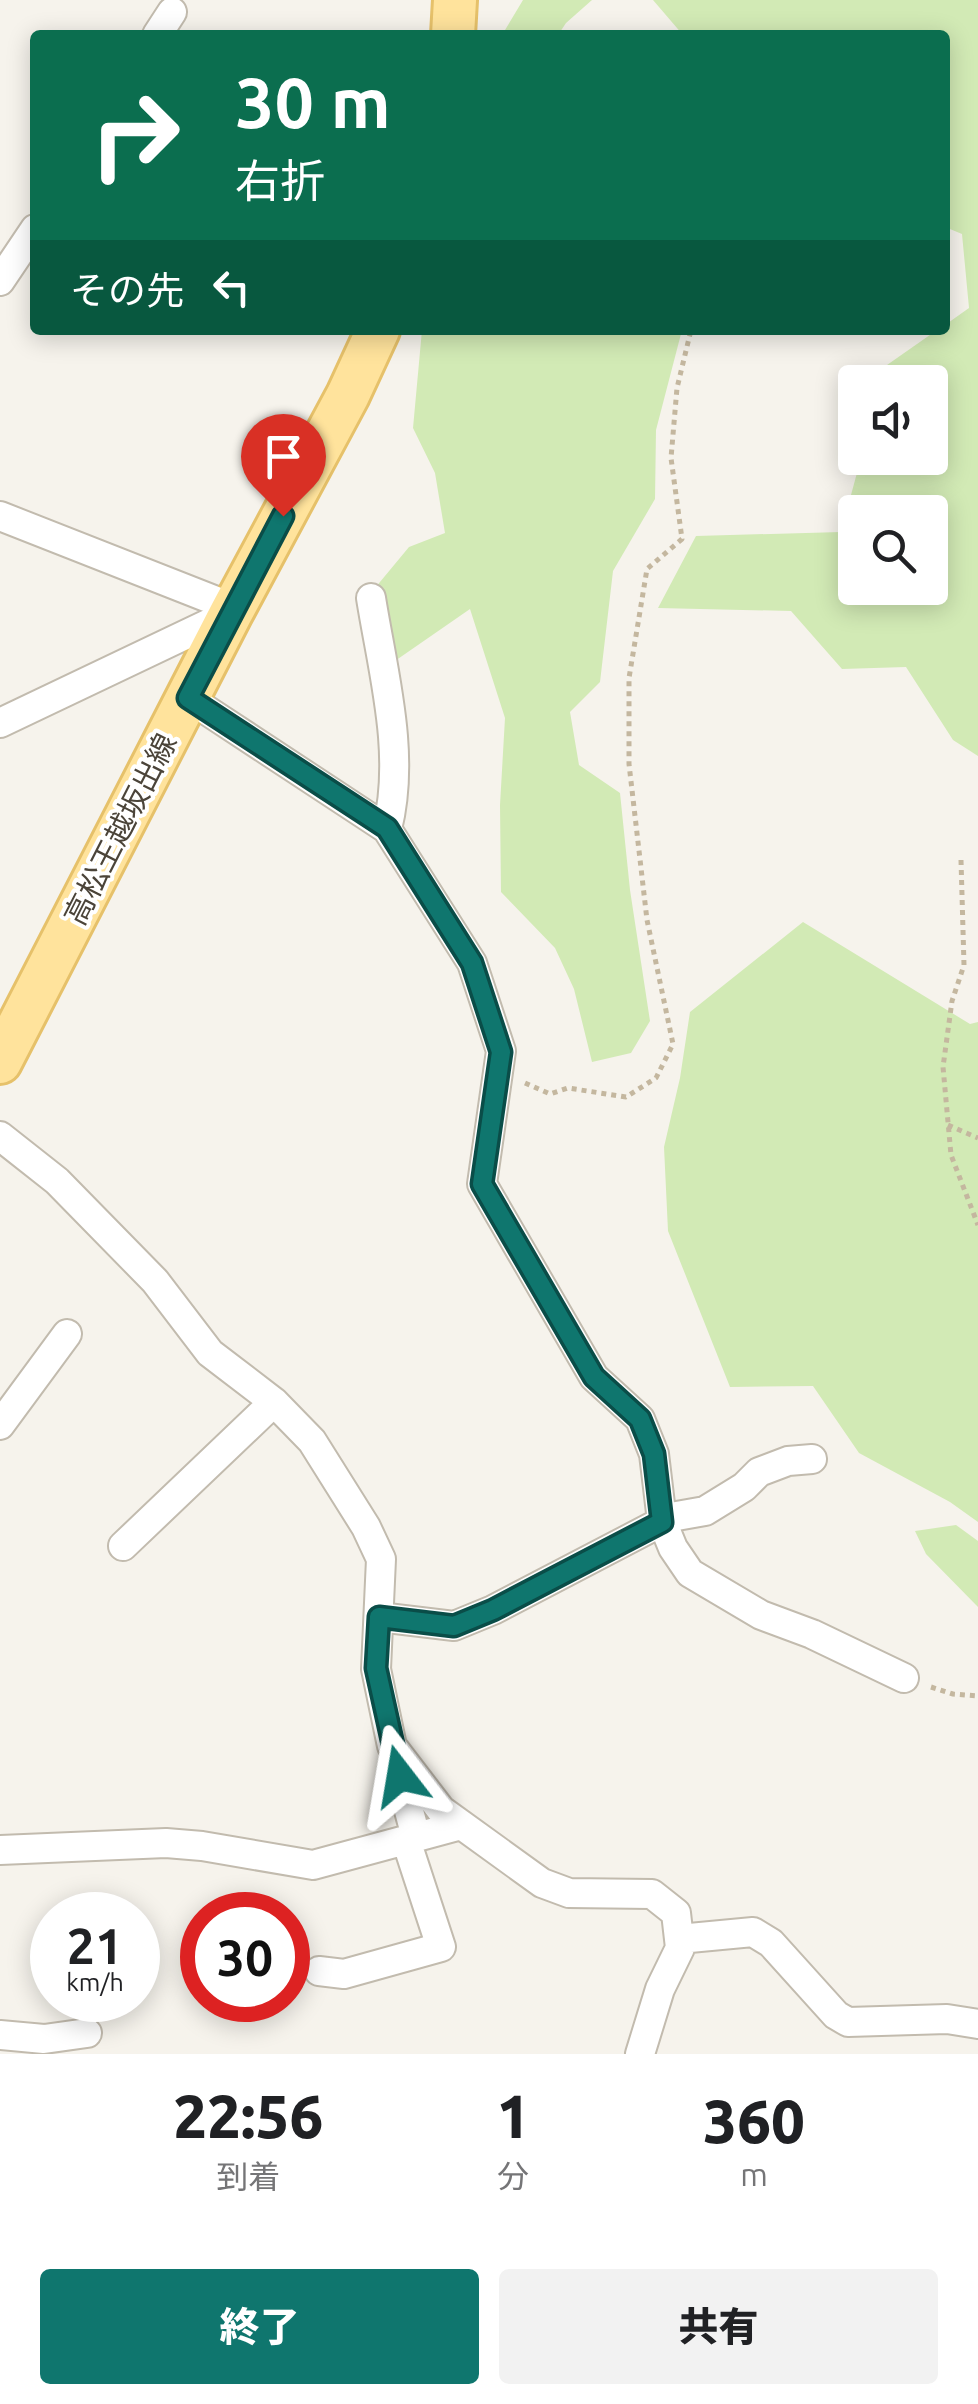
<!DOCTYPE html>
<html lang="ja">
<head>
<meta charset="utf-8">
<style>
  :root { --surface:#fff; --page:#f2f2f2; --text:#202124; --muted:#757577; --accent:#0f766e }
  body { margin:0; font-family:Ubuntu,"Noto Sans JP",sans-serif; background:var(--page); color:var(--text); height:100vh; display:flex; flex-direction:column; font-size:38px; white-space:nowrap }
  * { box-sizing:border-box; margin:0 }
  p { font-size:32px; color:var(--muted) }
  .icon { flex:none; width:55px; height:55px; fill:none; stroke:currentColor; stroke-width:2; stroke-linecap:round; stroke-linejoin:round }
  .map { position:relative; height:2054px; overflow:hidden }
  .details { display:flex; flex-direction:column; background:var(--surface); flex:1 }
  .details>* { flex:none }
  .top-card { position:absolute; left:30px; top:30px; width:920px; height:305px; border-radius:10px; box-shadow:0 5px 25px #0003; background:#0b6e4f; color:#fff; overflow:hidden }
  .tools { position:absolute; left:838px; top:365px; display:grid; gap:20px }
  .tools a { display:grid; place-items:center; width:110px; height:110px; border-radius:10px; background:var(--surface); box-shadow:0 5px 25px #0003; font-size:50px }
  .speed { position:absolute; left:30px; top:1892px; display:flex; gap:20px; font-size:50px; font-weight:700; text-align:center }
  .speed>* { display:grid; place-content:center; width:130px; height:130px; border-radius:50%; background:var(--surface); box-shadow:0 5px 25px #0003; line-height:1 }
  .speed small { font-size:25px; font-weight:400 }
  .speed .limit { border:15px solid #d22; background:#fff; color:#111 }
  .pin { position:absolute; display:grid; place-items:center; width:85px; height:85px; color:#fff; margin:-102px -42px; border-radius:50% 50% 50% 0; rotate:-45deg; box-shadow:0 0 10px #0007 }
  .pin .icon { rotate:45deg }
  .me { position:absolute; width:110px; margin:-55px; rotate:346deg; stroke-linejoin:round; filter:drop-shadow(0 0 8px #0008) }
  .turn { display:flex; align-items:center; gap:35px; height:210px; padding:0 40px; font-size:45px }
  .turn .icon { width:130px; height:130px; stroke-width:2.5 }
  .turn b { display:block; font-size:70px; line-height:85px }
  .then { display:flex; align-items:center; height:95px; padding:0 40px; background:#0003; gap:20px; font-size:38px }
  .eta { display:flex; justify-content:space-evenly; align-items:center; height:170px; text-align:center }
  .eta b { font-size:60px; font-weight:800; line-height:70px }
  .action { display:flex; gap:20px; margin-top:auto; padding:20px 40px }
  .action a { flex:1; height:115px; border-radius:10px; background:var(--accent); color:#fff; font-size:40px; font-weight:800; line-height:115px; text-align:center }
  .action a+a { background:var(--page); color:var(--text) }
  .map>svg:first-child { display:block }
  .green { fill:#d2eab5; fill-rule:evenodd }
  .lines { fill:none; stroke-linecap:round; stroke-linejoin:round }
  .street-casing { stroke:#c2bbae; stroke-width:32 }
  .primary-casing { stroke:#e6c16a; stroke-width:48 }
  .path { stroke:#c4b79f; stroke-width:5; stroke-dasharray:5 5; stroke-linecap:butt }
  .street { stroke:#fff; stroke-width:28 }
  .primary { stroke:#ffe39c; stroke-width:42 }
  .route-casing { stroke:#0a4d48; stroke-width:25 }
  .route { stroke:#0f766e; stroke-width:18 }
  .labels { text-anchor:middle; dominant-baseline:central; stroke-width:8; stroke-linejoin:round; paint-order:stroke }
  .street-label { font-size:30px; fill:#4b4439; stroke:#fff }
</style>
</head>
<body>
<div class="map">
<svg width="978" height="2054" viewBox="0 0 978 2054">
  <rect width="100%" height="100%" fill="#f6f3ec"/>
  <path class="green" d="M523 0H592L566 23 558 35H502Z
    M653 0H978V756L953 740 906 667 842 669 791 611 658 608 696 536 841 532 861 458H930V382H882L887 365 937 330H945V325L969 308 962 234 945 227V35H683ZM930 512V588H855V512Z
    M422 330H682L656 430 655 499 613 571 600 682 570 712 579 765 620 793 630 890 650 1021 631 1053 592 1062 574 989 555 948 501 892 500 805 505 718 470 609 392 663 375 588 409 547 445 533 435 473 413 428Z
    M803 922 970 1024 978 1022V1522L950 1502 859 1453 813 1386 730 1387 668 1231 664 1147 680 1078 690 1012Z
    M956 1525 978 1541V1607L926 1554 915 1531Z"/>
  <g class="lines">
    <g class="street-casing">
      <path id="street" d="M157 35 172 12
        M0 281 35 229
        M0 516 234 608
        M371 598C383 673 406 754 387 829
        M188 698 387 829 472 963 501 1051 482 1184 594 1377 640 1419 654 1454 662 1521 673 1548 690 1573 761 1615 812 1634 904 1678
        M0 723 231 613
        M0 1136 57 1181 155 1281 210 1353 274 1402 312 1441 366 1527 381 1559 376 1669 392 1746 441 1810 542 1883 569 1893 652 1894 676 1913 680 1948 660 1989 640 2054
        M0 1425 67 1334
        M123 1546 274 1402
        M379 1617 454 1626 493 1610 671 1517 705 1511 744 1487 759 1472 788 1461 812 1459
        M396 1762 416 1837
        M0 1850 166 1843 202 1846 313 1865 461 1825
        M679 1939 753 1932 771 1943 836 2015 848 2022 947 2019 978 2024
        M319 1971 344 1974 441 1947 406 1840
        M0 2035 44 2039 87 2033"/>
    </g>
    <g class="primary-casing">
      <path id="primary" d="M453 35 455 0
        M0 1062 231 613 348 395 378 330"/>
    </g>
    <path class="path" d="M961 860 964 965 952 1001 943 1067 951 1155 978 1225
      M525 1083 550 1094 568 1088 626 1097 656 1078 673 1044 647 920 629 764V678L647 569 682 539 671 458 677 388 691 330
      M948 1125 978 1138
      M931 1687 953 1694 978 1696"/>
    <use href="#street" class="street"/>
    <use href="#primary" class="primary"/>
  </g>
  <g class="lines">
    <g class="route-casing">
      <path id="route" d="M283 516 188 698 387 828 472 963 501 1052 482 1184 594 1377 640 1419 654 1454 662 1522 493 1610 454 1626 379 1617 376 1668 400 1776"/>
    </g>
    <use href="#route" class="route"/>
  </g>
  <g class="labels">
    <g class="street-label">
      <text transform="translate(120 829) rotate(-63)">高松王越坂出線</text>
    </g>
  </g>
</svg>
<div class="tools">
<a><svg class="icon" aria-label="sound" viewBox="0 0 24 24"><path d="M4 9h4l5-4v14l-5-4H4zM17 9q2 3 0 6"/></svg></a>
<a><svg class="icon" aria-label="search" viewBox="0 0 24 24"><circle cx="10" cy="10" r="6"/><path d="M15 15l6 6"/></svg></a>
</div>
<div class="speed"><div>21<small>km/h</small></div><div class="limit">30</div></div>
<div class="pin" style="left:283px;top:516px;background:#d93025"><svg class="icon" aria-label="arrive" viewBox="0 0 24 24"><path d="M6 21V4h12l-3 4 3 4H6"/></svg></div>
<svg class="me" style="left:400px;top:1776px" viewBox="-20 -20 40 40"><path d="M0-17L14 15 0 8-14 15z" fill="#0f766e" stroke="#fff" stroke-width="4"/></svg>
<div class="top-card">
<div class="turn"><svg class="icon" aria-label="right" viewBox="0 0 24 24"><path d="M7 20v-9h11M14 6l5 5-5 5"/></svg><div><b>30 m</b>右折</div></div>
<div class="then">その先<svg class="icon" aria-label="left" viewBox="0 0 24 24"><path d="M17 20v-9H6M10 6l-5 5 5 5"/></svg></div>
</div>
</div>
<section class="details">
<div class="eta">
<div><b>22:56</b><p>到着</p></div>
<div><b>1</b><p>分</p></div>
<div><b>360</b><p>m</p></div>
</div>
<div class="action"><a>終了</a><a>共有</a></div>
</section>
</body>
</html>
